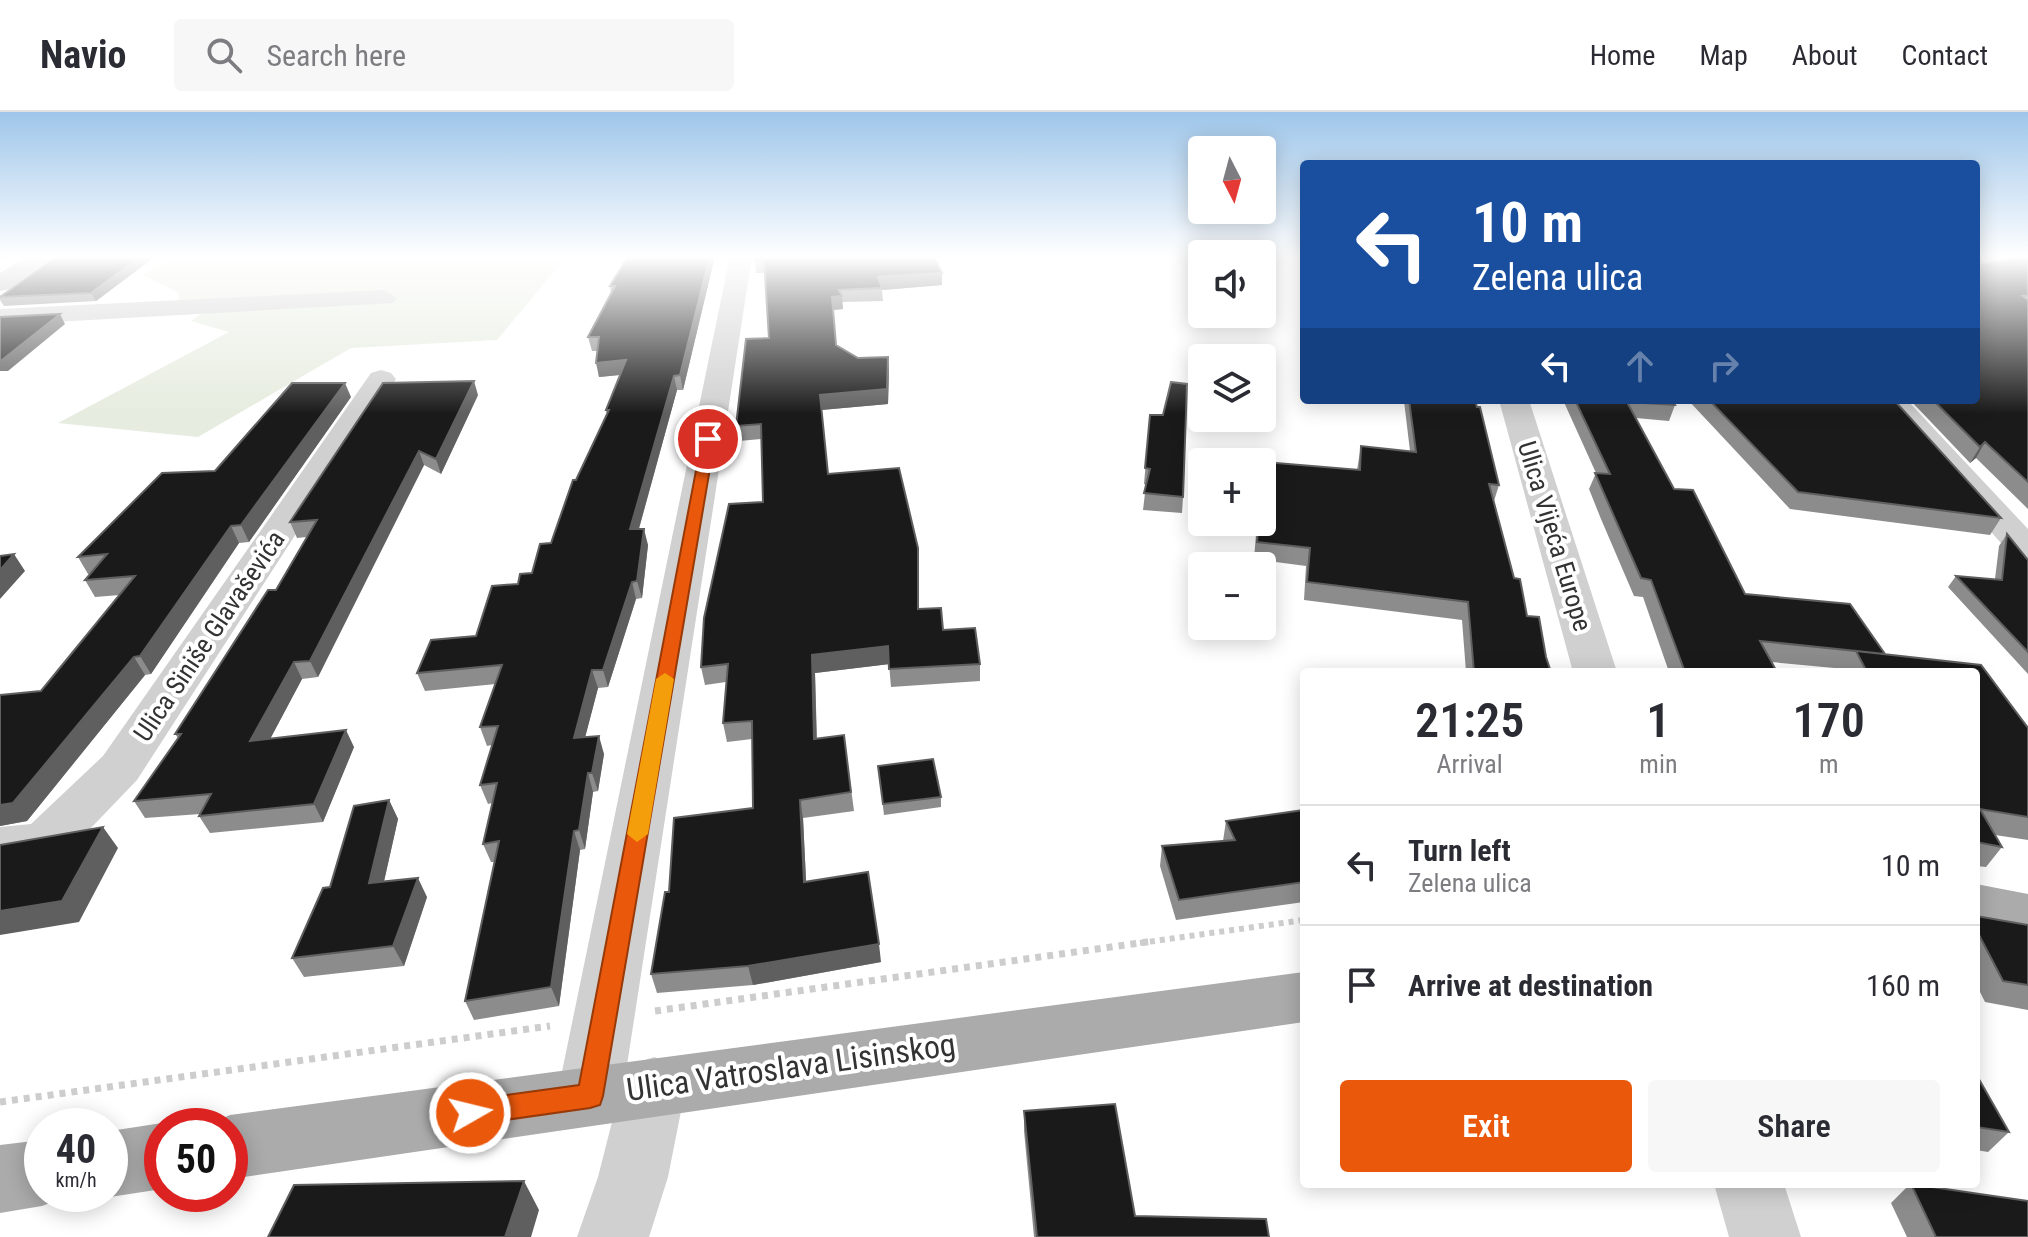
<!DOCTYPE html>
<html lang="en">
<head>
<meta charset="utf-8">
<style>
  :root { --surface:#fff; --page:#f7f7f7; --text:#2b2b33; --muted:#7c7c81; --line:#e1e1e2; --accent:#ea580c }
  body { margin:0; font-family:"Roboto Condensed",sans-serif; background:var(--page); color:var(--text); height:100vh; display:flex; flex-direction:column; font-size:30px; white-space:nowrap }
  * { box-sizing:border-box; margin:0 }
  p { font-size:26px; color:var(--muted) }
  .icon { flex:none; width:44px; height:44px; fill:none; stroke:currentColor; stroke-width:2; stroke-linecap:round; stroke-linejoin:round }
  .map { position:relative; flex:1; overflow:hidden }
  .sheet { position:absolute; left:1300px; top:556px; width:680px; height:520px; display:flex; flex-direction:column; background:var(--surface); border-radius:8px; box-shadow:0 4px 20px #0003 }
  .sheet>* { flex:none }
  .banner { position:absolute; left:1300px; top:48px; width:680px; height:244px; border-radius:8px; box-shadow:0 4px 20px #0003; background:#1a4fa0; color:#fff; overflow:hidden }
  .needle { width:52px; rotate:174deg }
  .tools { position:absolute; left:1188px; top:24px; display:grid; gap:16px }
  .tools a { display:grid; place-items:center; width:88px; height:88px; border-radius:8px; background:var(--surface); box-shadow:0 4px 20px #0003; font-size:40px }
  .speed { position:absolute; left:24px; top:996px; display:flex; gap:16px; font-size:40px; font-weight:700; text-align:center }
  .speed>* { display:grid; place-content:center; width:104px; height:104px; border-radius:50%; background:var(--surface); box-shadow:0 4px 20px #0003; line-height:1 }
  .speed small { font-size:20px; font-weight:400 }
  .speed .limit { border:12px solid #d22; background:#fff; color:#111 }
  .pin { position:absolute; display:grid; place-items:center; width:68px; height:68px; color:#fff; margin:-34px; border:4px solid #fff; border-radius:50%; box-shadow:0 2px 8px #0007 }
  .me { position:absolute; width:88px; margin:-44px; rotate:82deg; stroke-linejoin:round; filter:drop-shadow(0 0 6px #0008) }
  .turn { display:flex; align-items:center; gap:28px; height:168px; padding:0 40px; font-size:36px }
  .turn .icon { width:104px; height:104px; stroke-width:2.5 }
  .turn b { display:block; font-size:56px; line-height:68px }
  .lanes { display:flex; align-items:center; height:76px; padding:0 40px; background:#0003; justify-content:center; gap:40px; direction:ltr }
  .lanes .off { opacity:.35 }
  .eta { display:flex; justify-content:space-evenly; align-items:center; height:136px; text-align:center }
  .eta b { font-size:48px; font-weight:600; line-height:56px }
  .primary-button { display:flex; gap:16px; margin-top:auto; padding:16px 40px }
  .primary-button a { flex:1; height:92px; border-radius:8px; background:var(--accent); color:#fff; font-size:32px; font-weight:600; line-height:92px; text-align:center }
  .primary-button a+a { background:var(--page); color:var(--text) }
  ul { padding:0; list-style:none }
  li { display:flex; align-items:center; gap:24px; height:120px; padding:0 40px; border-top:2px solid var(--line) }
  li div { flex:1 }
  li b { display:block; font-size:30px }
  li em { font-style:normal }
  header { display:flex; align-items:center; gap:48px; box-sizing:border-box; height:112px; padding:0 40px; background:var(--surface); border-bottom:2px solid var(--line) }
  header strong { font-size:38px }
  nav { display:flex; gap:44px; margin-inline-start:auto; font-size:28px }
  .search { width:560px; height:72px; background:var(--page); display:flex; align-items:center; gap:20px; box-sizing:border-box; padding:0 28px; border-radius:8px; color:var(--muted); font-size:30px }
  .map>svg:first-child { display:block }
  .green { fill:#e6ecdf }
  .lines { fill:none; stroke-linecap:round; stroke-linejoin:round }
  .path-far1 { stroke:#cdcdcd; stroke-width:6; stroke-dasharray:5 5; stroke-linecap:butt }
  .path { stroke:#cdcdcd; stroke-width:7; stroke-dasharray:6 6; stroke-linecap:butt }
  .minor { fill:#d0d0d0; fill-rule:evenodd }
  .major { fill:#ababab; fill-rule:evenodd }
  .wall { fill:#8c8c8c }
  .shaded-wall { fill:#5f5f5f }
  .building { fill:#1a1a1a; stroke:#5f5f5f; stroke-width:2 }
  .route { fill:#ea580c; stroke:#983908; stroke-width:2 }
  .slow { fill:#f59e0b }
  .labels { text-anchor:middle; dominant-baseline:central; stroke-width:8; stroke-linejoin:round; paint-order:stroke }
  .street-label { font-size:26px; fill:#333; stroke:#fff }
  .near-street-label { font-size:32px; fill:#333; stroke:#fff }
</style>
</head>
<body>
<header>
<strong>Navio</strong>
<div class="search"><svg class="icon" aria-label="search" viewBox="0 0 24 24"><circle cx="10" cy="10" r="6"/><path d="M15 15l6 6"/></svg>Search here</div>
<nav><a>Home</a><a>Map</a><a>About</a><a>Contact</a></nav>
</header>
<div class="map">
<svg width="2028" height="1125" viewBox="0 0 2028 1125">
  <rect width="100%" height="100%" fill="#fff"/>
  <path class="green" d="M173 144H567L497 228 351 236 198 325 58 311 229 220 191 209 205 199 178 196 179 181 143 163Z"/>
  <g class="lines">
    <path class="path-far1" d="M1140 831 1304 808"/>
    <path class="path" d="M655 899 1154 829
      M0 990 550 914"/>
    <path class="minor" d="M730 144H752L625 966 631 953 654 945 677 953 686 974 668 1065 649 1125H577L598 1065 614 1002 590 1014 567 1005 557 984Z
      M1976 144H1999L2007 152 2003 157 1976 163Z
      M384 178 397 186 393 191 0 213V197Z
      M381 258 391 261 396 267 137 668 64 744 0 753V715L31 712 103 644 371 261Z
      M1499 288H1529L1617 560H1573Z
      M1875 288H1907L2028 417V450L2015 447Z
      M1714 1072H1784L1801 1125H1729Z"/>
    <path class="major" d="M27 144H54L9 177 0 179V161Z
      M1976 772 2028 782V826L1976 816Z
      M1304 860V910L230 1067V1014H205L230 1003Z
      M162 1011 169 1014H162V1077L110 1085 102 1082H110V1019Z
      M42 1028V1082H68L66 1085 42 1094 0 1101V1033Z"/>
  </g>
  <path class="wall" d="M0 144H22L16 147 0 148Z
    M56 144H156L96 189 4 194 0 188V184Z
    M628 144H715L683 278H677L639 417 648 433 642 486 636 487 608 575 598 576 585 625 604 642 598 679 593 680 585 737 580 738 559 894 474 908 465 889 494 750H491L483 732 492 691 488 692 480 673 492 633 487 634 480 615 496 572 425 579 417 561 476 524 518 472 532 461 551 431 576 368 607 303 606 298 620 263 599 265 597 239H592L588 225 611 181 610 174Z
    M755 144 942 173 882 178 883 189 842 190 843 197 833 198 836 233 858 246 888 245 889 259 888 292 821 298 828 362 919 453V497L980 552V569L891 575 889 552 815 561 817 627 844 623 854 699 803 706 806 769 881 850 753 873 657 881 651 862 669 780 753 696 752 627 727 630 723 611 726 570 705 573 701 555 763 390 761 327 739 329 736 314 769 226 765 161H756Z
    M2002 144H2028V397L1976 346 1970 351 1910 288H1976L1981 152 2006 148Z
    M478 283 441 362 424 353 318 565 302 567 270 627 354 635 323 710 210 721 199 704 200 702 145 706 134 689 178 626 175 622 276 478 307 425 297 426 290 410Z
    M351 285 249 430 239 431 151 562 145 563 27 709 0 714V583L41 579 120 483 95 485 85 468 90 462H88L78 445 215 359Z
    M1399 288H1475L1499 373 1494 389 1514 466 1527 504 1546 545 1551 560H1466L1462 508 1304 488 1306 454 1254 447 1257 410H1262V361L1264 350 1357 358 1361 334 1410 339 1404 289Z
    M1563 288H1672L1675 293 1669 309 1636 306 1674 377 1693 378 1745 482 1850 492 1884 542 1981 553 2028 616V728L1995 723 2002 735 1986 755 1976 754V560H1845V557L1771 550 1777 560H1669L1643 485 1634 484 1601 407 1589 377 1596 361Z
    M1688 288H1894L2001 406 1990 423 1790 397Z
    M1150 303 1183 385 1182 401 1143 398 1146 373 1144 372Z
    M2007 422 2028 448V562L1948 475 1956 464 1995 467 1999 434Z
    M878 654 941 685V695L884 703Z
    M389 688 398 707 384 770 427 785 404 854 304 865 292 846 330 775Z
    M1304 698V790L1176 808 1160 754 1162 734 1223 729 1226 709Z
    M1976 804 2028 813V898L1985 890 1976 872Z
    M1976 962 2009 1020 1988 1040 1976 1038Z
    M1024 999 1135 1104 1269 1125H1034L1024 1019Z
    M1910 1072H1918L2028 1125H1907L1891 1091Z"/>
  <path class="shaded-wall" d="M141 144H156L96 189 91 181Z
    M710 144H715L683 278 680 263Z
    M942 161V173L882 178 878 165Z
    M842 184 843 197 833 198 832 185Z
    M60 202 65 212 8 259H0V248Z
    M888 245 889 259 888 292 821 298 820 283Z
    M626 248 629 262 599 265 596 251Z
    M674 264 677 278 634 434 630 417Z
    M474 269 478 283 441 362 436 347Z
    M345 271 351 285 249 430 241 413Z
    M1985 330 1976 346 1970 351 1980 335Z
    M419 339 424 353 318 565 310 549Z
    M231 414 239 431 151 562 140 544Z
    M644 417 648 433 642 486 637 469Z
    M918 436 919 453V514L918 497Z
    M14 442 25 459 0 487V458Z
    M632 470 636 487 608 575 603 558Z
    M888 534 890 552 815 561 817 645 814 627 812 543Z
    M134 545 145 563 27 709 0 714V693Z
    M294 550 302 567 260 646 250 629Z
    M592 558 598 576 580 645 574 626Z
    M346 618 354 635 323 710 314 692Z
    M599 624 604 642 598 679 592 661Z
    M588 661 593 680 585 737 579 718Z
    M389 688 398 707 379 791 369 771Z
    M800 688 803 706 807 788 804 770Z
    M103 715 118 736 79 810 0 823V799Z
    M574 719 580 738 559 894 551 875Z
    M418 766 427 785 404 854 393 834Z
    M879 832 881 850 753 873 748 854Z
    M524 1069 539 1098 531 1125H505Z"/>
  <path class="building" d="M57 144H141L91 181 0 185Z
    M628 144H710L680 263 674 264 630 417H644L637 469 632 470 603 558H592L574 626 599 624 592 661H588L579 718 574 719 551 875 465 889 499 729 483 732 497 671 480 673 498 614 480 615 502 553 417 561 431 528 476 524 492 474 518 472 520 462 532 461 540 432 551 431 573 368H576L609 298H606L626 248 596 251 599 225H588L615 174H610Z
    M755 144H934L942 161 878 165 882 176 839 178 842 184 832 185 836 233 858 246 888 245 887 277 820 283 828 362 899 356 918 436V497L941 496 943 518 975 516 980 552 889 557 888 534 812 543 814 627 844 623 851 680 800 688 804 770 868 760 879 832 748 854 651 862 665 780H669L674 706 753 696 752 609 723 611 728 552 701 555 704 506 729 392 763 390 761 312 736 314 746 227 769 226 764 148 755 149Z
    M1976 144H1981V152L2011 147 2013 144H2028V184H2023L2028 188V370L1985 330 1980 335 1933 288H1976Z
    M60 202 2 248H0V205Z
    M474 269 436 347 419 339 310 549 294 550 250 629 346 618 314 692 199 704 211 682 134 689 181 622H175L268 478H276L317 408 290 410 383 271Z
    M1171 270 1187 272 1183 385 1144 381 1150 357 1145 356 1150 303H1163Z
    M292 271H345L241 413 231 414 140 544 134 545 13 691 0 693V583L41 579 135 464 85 468 107 442 78 445 162 361 215 359Z
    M1409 288H1475L1477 295H1480L1499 373 1489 372 1514 466 1520 467 1527 504 1539 505 1546 545 1551 560H1474L1468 490 1307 470 1310 436 1257 430 1259 410H1262V370L1264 350 1360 358 1361 334 1416 340Z
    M1575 288H1672L1675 293 1627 290 1674 377 1693 378 1745 482 1850 492 1885 542 1760 529 1777 560H1685L1651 468 1641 466 1595 361 1610 362Z
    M1709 288H1894L2001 406 1798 380Z
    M2007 422 2028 448V540L1956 464 2002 468Z
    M14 442 0 458V444Z
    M1856 539 1981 553 2028 616V705L1980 697 2002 735 1976 730V560H1867Z
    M933 647 941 685 883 692 878 654Z
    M389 688 369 771 418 766 393 834 292 846 323 776 330 775 354 694Z
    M1304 698V770L1179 788 1162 734 1235 728 1226 709Z
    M103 715 62 789 0 799V733Z
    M1976 804 2028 813V873L2003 869 1976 817Z
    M1976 962 2009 1020 1976 1015Z
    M1115 992 1135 1104 1266 1107 1269 1125H1037L1024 999Z
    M524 1069 505 1125H268L294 1073Z
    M1911 1072 2028 1089V1125H1936Z"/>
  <linearGradient id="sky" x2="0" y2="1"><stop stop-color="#9ec6ea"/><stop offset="0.48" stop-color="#fff"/><stop offset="1" stop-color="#fff" stop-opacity="0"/></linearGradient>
  <rect width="2028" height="302" fill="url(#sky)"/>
  <path class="route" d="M708 323 715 327 603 984 600 993 590 996 470 1013 460 1010 456 1001 460 992 470 988 579 973 702 327Z"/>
  <path class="slow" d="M665 561 674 567 648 722 637 730 627 722 656 567Z"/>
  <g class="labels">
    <g class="street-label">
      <text transform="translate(1555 424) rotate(73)">Ulica Vijeća Europe</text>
      <text transform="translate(209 524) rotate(-56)">Ulica Siniše Glavaševića</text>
    </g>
    <g class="near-street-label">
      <text transform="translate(791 955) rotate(-8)">Ulica Vatroslava Lisinskog</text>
    </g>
  </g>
</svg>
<div class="tools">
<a><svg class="needle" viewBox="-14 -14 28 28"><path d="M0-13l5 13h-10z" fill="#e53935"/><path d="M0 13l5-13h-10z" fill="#7c7c81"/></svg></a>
<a><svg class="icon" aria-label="sound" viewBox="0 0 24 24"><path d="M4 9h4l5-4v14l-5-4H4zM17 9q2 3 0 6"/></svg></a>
<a><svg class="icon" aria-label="layers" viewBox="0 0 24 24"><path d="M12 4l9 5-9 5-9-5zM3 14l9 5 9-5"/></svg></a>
<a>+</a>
<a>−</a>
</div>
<div class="speed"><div>40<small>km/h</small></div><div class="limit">50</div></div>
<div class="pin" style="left:708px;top:327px;background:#d93025"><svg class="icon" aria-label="arrive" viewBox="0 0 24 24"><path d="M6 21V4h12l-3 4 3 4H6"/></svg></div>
<svg class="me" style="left:470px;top:1001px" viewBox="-20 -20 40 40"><circle r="17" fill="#ea580c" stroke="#fff" stroke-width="3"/><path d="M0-11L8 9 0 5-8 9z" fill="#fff"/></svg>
<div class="banner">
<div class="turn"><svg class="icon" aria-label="left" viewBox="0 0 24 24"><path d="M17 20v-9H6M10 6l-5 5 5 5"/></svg><div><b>10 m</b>Zelena ulica</div></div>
<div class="lanes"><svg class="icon" aria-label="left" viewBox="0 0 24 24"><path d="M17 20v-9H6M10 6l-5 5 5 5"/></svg><svg class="icon off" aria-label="ahead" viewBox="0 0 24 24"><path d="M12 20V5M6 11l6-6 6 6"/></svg><svg class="icon off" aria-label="right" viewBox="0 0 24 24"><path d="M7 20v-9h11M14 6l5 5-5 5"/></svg></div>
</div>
<section class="sheet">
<div class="eta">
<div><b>21:25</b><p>Arrival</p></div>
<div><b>1</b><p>min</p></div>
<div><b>170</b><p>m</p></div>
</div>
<ul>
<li><svg class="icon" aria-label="left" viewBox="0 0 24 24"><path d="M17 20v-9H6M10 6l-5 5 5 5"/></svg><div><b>Turn left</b><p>Zelena ulica</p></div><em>10 m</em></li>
<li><svg class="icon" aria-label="arrive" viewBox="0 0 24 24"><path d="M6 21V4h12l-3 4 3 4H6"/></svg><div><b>Arrive at destination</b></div><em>160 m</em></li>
</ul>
<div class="primary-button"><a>Exit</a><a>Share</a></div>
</section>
</div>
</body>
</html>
